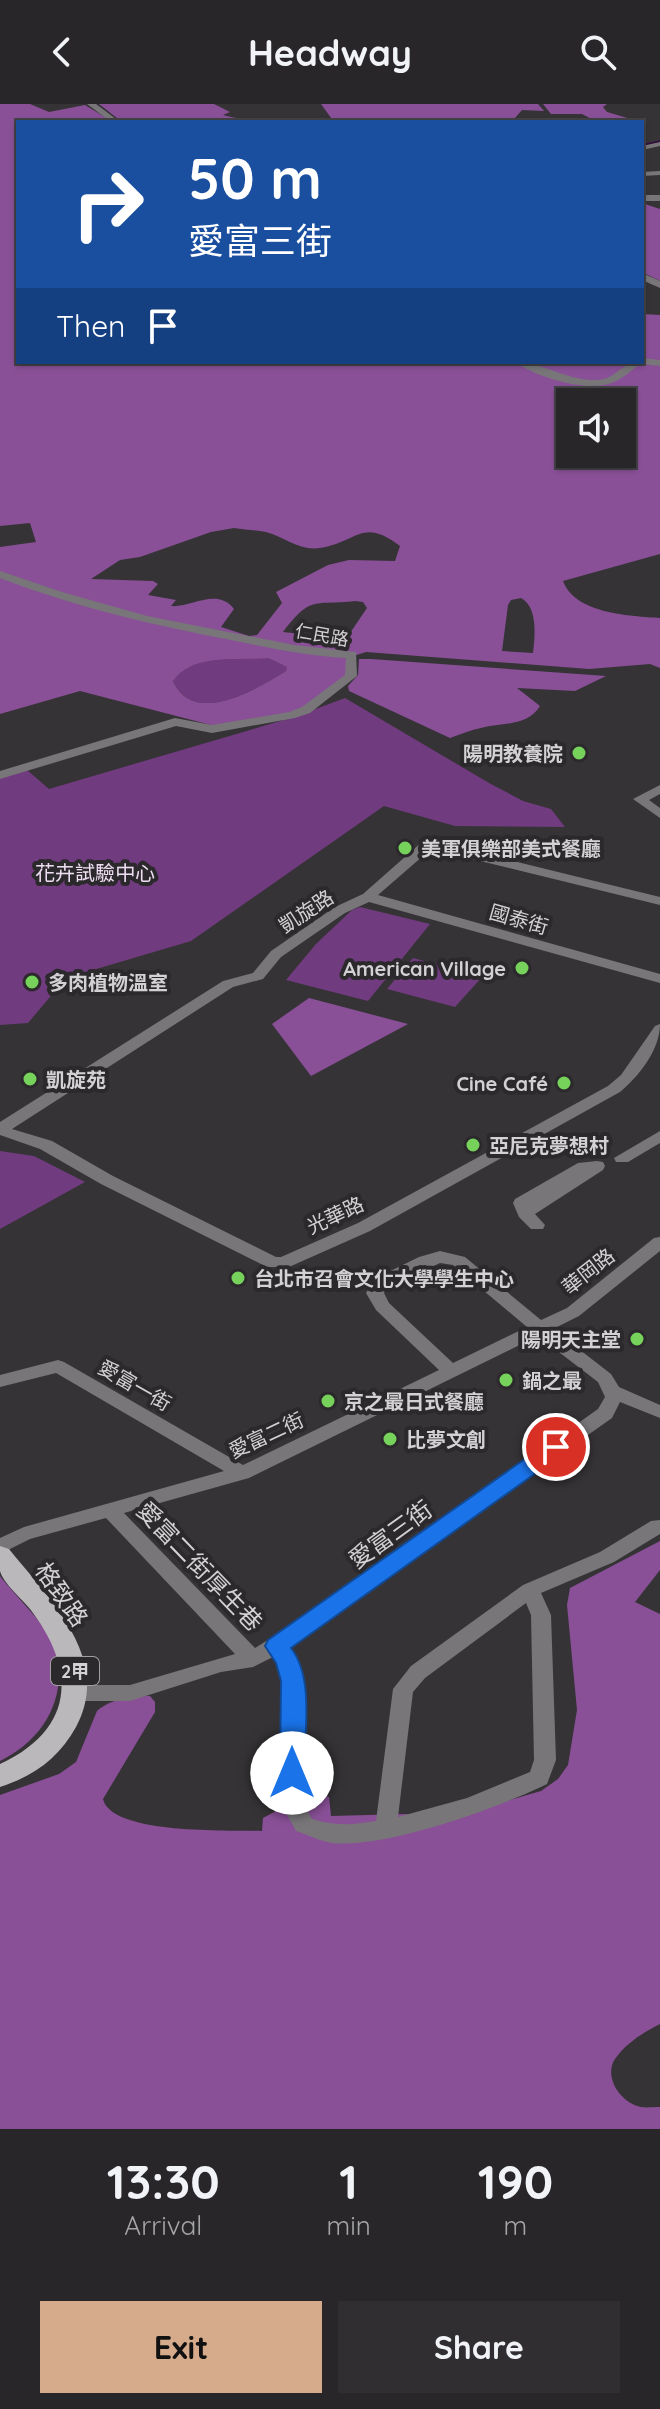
<!DOCTYPE html>
<html lang="en">
<head>
<meta charset="utf-8">
<style>
  :root { --surface:#282629; --page:#302e31; --text:#f1f3f6; --muted:#a5a5a8; --line:#444346; --accent:#d6ab8b }
  body { margin:0; font-family:Quicksand,"Noto Sans TC",sans-serif; background:var(--page); color:var(--text); height:100vh; display:flex; flex-direction:column; font-size:30px; white-space:nowrap }
  * { box-sizing:border-box; margin:0 }
  p { font-size:26px; color:var(--muted) }
  .icon { flex:none; width:44px; height:44px; fill:none; stroke:currentColor; stroke-width:2; stroke-linecap:round; stroke-linejoin:round }
  .map { position:relative; height:2025px; overflow:hidden }
  .details { display:flex; flex-direction:column; background:var(--surface); flex:1 }
  .details>* { flex:none }
  .top-card { position:absolute; left:16px; top:16px; width:628px; height:244px; border-radius:0px; box-shadow:0 2px 6px #0004,0 0 0 2px var(--line); background:#1a4fa0; color:#fff; overflow:hidden }
  .fabs { position:absolute; left:556px; top:284px; display:grid; gap:16px }
  .fabs a { display:grid; place-items:center; width:80px; height:80px; border-radius:0px; background:var(--surface); box-shadow:0 2px 6px #0004,0 0 0 2px var(--line); font-size:40px }
  .pin { position:absolute; display:grid; place-items:center; width:68px; height:68px; color:#fff; margin:-34px; border:4px solid #fff; border-radius:50%; box-shadow:0 2px 8px #0007 }
  .me { position:absolute; width:88px; margin:-44px; rotate:0deg; stroke-linejoin:round; filter:drop-shadow(0 0 6px #0008) }
  .turn { display:flex; align-items:center; gap:28px; height:168px; padding:0 40px; font-size:36px }
  .turn .icon { width:104px; height:104px; stroke-width:2.5 }
  .turn b { display:block; font-size:56px; line-height:68px }
  .then { display:flex; align-items:center; height:76px; padding:0 40px; background:#0003; gap:16px; font-size:30px }
  .eta { display:flex; justify-content:space-evenly; align-items:center; height:136px; text-align:center }
  .eta b { font-size:48px; font-weight:700; line-height:56px }
  .button { display:flex; gap:16px; margin-top:auto; padding:16px 40px }
  .button a { flex:1; height:92px; border-radius:0px; background:var(--accent); color:#111; font-size:32px; font-weight:700; line-height:92px; text-align:center }
  .button a+a { background:var(--page); color:var(--text) }
  header { display:flex; justify-content:space-between; align-items:center; height:104px; padding:0 40px; background:var(--surface); font-size:36px; font-weight:700 }
  .map>svg:first-child { display:block }
  .green { fill:#713b7f }
  .forest { fill:#895097; fill-rule:evenodd }
  .lines { fill:none; stroke-linecap:round; stroke-linejoin:round }
  .stream { stroke:#32083d; stroke-width:3 }
  .street { fill:#787679; fill-rule:evenodd }
  .primary { fill:#bbb8bc; fill-rule:evenodd }
  .route { fill:#1a73e8; stroke:#114b97; stroke-width:2 }
  .poi-dot { fill:#76d25a; stroke:#2c292d; stroke-width:3 }
  .labels { text-anchor:middle; dominant-baseline:central; stroke-width:8; stroke-linejoin:round; paint-order:stroke }
  .far-street-label { font-size:18px; fill:#d3d1d4; stroke:#2c292d }
  .shield { fill:#2c292d; stroke:#a19fa2; stroke-width:2 }
  .shield-label { font-size:18px; font-weight:bold; fill:#d3d1d4 }
  .poi-label { font-size:20px; font-weight:bold; fill:#d3d1d4; stroke:#2c292d; text-anchor:start }
  .park-label { font-size:20px; fill:#eedef2; stroke:#2c292d }
  .street-label { font-size:20px; fill:#d3d1d4; stroke:#2c292d }
  .near-street-label { font-size:24px; fill:#d3d1d4; stroke:#2c292d }
</style>
</head>
<body>
<header><svg class="icon" aria-label="back" viewBox="0 0 24 24"><path d="M15 5l-7 7 7 7"/></svg>Headway<svg class="icon" aria-label="search" viewBox="0 0 24 24"><circle cx="10" cy="10" r="6"/><path d="M15 15l6 6"/></svg></header>
<div class="map">
<svg width="660" height="2025" viewBox="0 0 660 2025">
  <rect width="100%" height="100%" fill="#363337"/>
  <path class="green" d="M268 554 288 563 286 567C258 584 194 624 173 577 194 548 236 555 268 554Z
    M345 594 489 679 523 697 551 705 565 723 455 722 384 702 191 837 66 874 28 919 0 921V674L27 666 49 685 294 613Z
    M360 803 430 820 368 897 286 876 316 840 352 806Z
    M413 854 482 873 455 903 387 885Z
    M0 1047 34 1052 85 1078 0 1125Z"/>
  <path class="forest" d="M0 0H30L49 8 85 1 113 18H18V258H515L598 281 641 258 660 261V450L563 477C575 510 631 512 660 514V564L650 560 589 565 366 548 347 554 346 572 301 605 266 615 215 622 80 587 0 610V443L36 438 30 419 0 422ZM570 298H622V350H570ZM234 424C245 426 256 426 266 428 285 433 299 447 320 444 358 438 362 413 400 442L395 457 349 456 328 461 276 488 282 499 257 531 249 532 221 523 234 505C217 483 191 504 171 502L176 496 148 491 158 480 153 477 91 475 120 456 140 453 211 428ZM521 494C538 503 535 532 533 549L502 547 508 501 511 496ZM355 497 363 498 367 504 346 535 283 528C312 490 314 502 355 497ZM268 554 287 563 286 567C258 584 194 624 173 577 194 548 236 557 268 554Z
    M99 0H214L230 8 223 11C248 19 267 10 289 18H122Z
    M321 0H538L544 7 522 6 515 14 519 18H334Z
    M543 0H607L603 3 607 8 641 18H597L582 10H551Z
    M642 99 660 105V177L642 168Z
    M642 210 660 211V257L642 256Z
    M526 258H633L609 276 584 278Z
    M359 555H371L606 572 575 587 517 584 540 602C527 623 503 618 481 624 471 626 461 630 450 634L349 587 348 582 358 571Z
    M309 894 408 920 311 972 272 920Z
    M660 1437V1466L635 1498 660 1510V1920C644 1928 626 1939 615 1955 603 1973 621 1999 641 2003 646 2004 654 2003 660 2003V2025H0V1691L59 1670 76 1658 97 1607C110 1595 132 1592 150 1592L155 1598V1608L103 1695C111 1731 232 1726 262 1727L263 1714 309 1689 329 1693 331 1712 405 1710 441 1716 541 1687 558 1675 568 1661 577 1606 567 1501 570 1484Z
    M0 1472C18 1495 45 1519 57 1546 59 1551 58 1558 59 1564 61 1606 37 1639 0 1657Z"/>
  <g class="lines">
    <path class="stream" d="M642 42 660 38"/>
    <path class="street" d="M87 0H96L120 18H111Z
      M660 38V42L642 46V42Z
      M660 67V71L642 72V68Z
      M642 91H660V97H642Z
      M642 169 660 177V184L642 176Z
      M642 254 660 256V262L641 260C632 265 624 274 614 278 590 290 536 273 515 258 543 258 567 277 596 276 617 276 619 258 642 258Z
      M0 467 62 488 147 512 294 541 356 548 357 572 310 609 295 614 212 629 176 622 0 675V667L175 614 212 621 289 608 302 603 345 571 346 554C307 552 269 544 231 536 152 521 75 503 0 474Z
      M660 681V690L649 696 660 704V714L633 695Z
      M428 736 660 793V801L431 745 378 791 660 870V879L369 798 345 809 281 853 263 875 233 883 12 1025 52 1037 113 1072 276 1153H281L358 1119 608 982 621 971 655 922 660 920C660 946 639 972 620 988L370 1127 289 1163H267L101 1080 40 1045 0 1031V1018L223 877 253 869 271 847 335 803 363 790 423 737Z
      M660 1027V1039L628 1058H616L614 1054Z
      M597 1057 603 1058 605 1062 603 1066 535 1110 545 1121 543 1125H531L519 1113 513 1099 515 1095 578 1059Z
      M660 1133V1147L579 1212 553 1225 611 1270 619 1283 660 1301V1314L620 1298 612 1314 288 1543C313 1574 303 1658 303 1699L312 1715C334 1722 353 1721 376 1717L393 1585 411 1562 523 1481 600 1448 651 1417 660 1416V1430L614 1458 541 1489 551 1511 556 1656 547 1680C498 1704 385 1745 332 1739 320 1737 308 1731 296 1727L281 1700 283 1577 278 1559 273 1553 253 1563 221 1568 130 1597H74L67 1595 64 1589 67 1583 74 1581H130L235 1550 106 1414 30 1435 0 1450V1434L24 1423 224 1367 56 1269 0 1283V1271L58 1256 64 1258 243 1361 439 1266 376 1206 366 1189 374 1175 419 1153 440 1147 465 1153 541 1216 567 1204 654 1134ZM440 1159 453 1161 527 1223 453 1259 389 1199 384 1189 387 1183ZM538 1232 598 1278 605 1293 598 1305 305 1513 255 1544 124 1409 249 1374ZM526 1499 531 1511 534 1656 530 1668 467 1694 398 1713 413 1588 425 1574Z"/>
    <path class="primary" d="M0 1442 9 1445C49 1495 113 1554 76 1623 59 1654 34 1672 0 1683V1660C75 1625 77 1566 30 1505 22 1495 3 1479 0 1467 0 1459 0 1449 0 1442Z"/>
  </g>
  <path class="route" d="M556 1336 564 1338 567 1343 564 1349 291 1544C315 1575 304 1631 304 1669L301 1676 292 1679 284 1676 280 1669 281 1577 276 1559 265 1542 268 1536 549 1338Z"/>
  <g class="poi-dot">
    <circle cx="579" cy="649" r="8"/>
    <circle cx="405" cy="744" r="8"/>
    <circle cx="522" cy="864" r="8"/>
    <circle cx="32" cy="878" r="8"/>
    <circle cx="30" cy="975" r="8"/>
    <circle cx="564" cy="979" r="8"/>
    <circle cx="473" cy="1041" r="8"/>
    <circle cx="238" cy="1174" r="8"/>
    <circle cx="637" cy="1235" r="8"/>
    <circle cx="506" cy="1276" r="8"/>
    <circle cx="328" cy="1297" r="8"/>
    <circle cx="390" cy="1335" r="8"/>
  </g>
  <g class="labels">
    <g class="far-street-label">
      <text transform="translate(322 531) rotate(10)">仁民路</text>
    </g>
    <rect class="shield" x="51" y="1553" width="48" height="28" rx="6"/>
    <g class="shield-label">
      <text x="75" y="1567">2甲</text>
    </g>
    <g class="poi-label">
      <text x="563" y="649" text-anchor="end">陽明教養院</text>
      <text x="421" y="744">美軍俱樂部美式餐廳</text>
      <text x="506" y="864" text-anchor="end">American Village</text>
      <text x="48" y="878">多肉植物溫室</text>
      <text x="46" y="975">凱旋苑</text>
      <text x="548" y="979" text-anchor="end">Cine Café</text>
      <text x="489" y="1041">亞尼克夢想村</text>
      <text x="254" y="1174">台北市召會文化大學學生中心</text>
      <text x="621" y="1235" text-anchor="end">陽明天主堂</text>
      <text x="522" y="1276">鍋之最</text>
      <text x="344" y="1297">京之最日式餐廳</text>
      <text x="406" y="1335">比夢文創</text>
    </g>
    <g class="park-label">
      <text x="95" y="768">花卉試驗中心</text>
    </g>
    <g class="street-label">
      <text transform="translate(306 807) rotate(-33)">凱旋路</text>
      <text transform="translate(519 815) rotate(16)">國泰街</text>
      <text transform="translate(335 1111) rotate(-25)">光華路</text>
      <text transform="translate(588 1167) rotate(-38)">華岡路</text>
      <text transform="translate(135 1281) rotate(30)">愛富一街</text>
      <text transform="translate(266 1331) rotate(-25)">愛富二街</text>
    </g>
    <g class="near-street-label">
      <text transform="translate(390 1430) rotate(-36)">愛富三街</text>
      <text transform="translate(200 1462) rotate(46)">愛富二街厚生巷</text>
      <text transform="translate(62 1490) rotate(55)">格致路</text>
    </g>
  </g>
</svg>
<div class="fabs">
<a><svg class="icon" aria-label="sound" viewBox="0 0 24 24"><path d="M4 9h4l5-4v14l-5-4H4zM17 9q2 3 0 6"/></svg></a>
</div>
<div class="pin" style="left:556px;top:1343px;background:#d93025"><svg class="icon" aria-label="arrive" viewBox="0 0 24 24"><path d="M6 21V4h12l-3 4 3 4H6"/></svg></div>
<svg class="me" style="left:292px;top:1669px" viewBox="-20 -20 40 40"><circle r="19" fill="#fff"/><path d="M0-13L10 11 0 6-10 11z" fill="#1a73e8"/></svg>
<div class="top-card">
<div class="turn"><svg class="icon" aria-label="right" viewBox="0 0 24 24"><path d="M7 20v-9h11M14 6l5 5-5 5"/></svg><div><b>50 m</b>愛富三街</div></div>
<div class="then">Then<svg class="icon" aria-label="arrive" viewBox="0 0 24 24"><path d="M6 21V4h12l-3 4 3 4H6"/></svg></div>
</div>
</div>
<section class="details">
<div class="eta">
<div><b>13:30</b><p>Arrival</p></div>
<div><b>1</b><p>min</p></div>
<div><b>190</b><p>m</p></div>
</div>
<div class="button"><a>Exit</a><a>Share</a></div>
</section>
</body>
</html>
